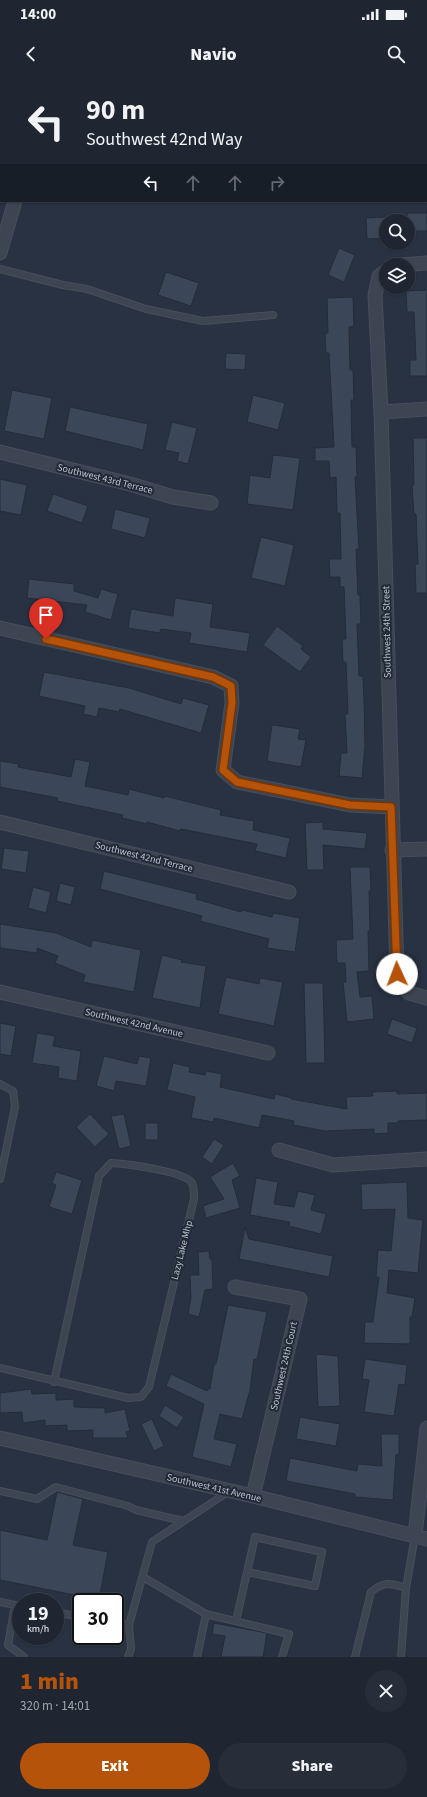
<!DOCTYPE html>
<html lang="en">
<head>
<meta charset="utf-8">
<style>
  :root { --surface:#1f2632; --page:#272e3a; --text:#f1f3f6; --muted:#a1a5ac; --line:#3c434d; --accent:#b45309 }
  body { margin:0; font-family:"Source Sans 3",sans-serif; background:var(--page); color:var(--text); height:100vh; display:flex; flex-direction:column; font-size:15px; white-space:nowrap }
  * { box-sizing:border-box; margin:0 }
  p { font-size:13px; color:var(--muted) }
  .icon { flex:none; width:22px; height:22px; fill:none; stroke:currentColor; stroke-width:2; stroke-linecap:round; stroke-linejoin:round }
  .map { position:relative; height:1577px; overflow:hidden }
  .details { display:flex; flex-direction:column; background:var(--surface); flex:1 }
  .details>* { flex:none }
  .hud { position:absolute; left:0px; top:0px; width:427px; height:122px; box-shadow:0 1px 3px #0004,0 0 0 1px var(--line); background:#1f2632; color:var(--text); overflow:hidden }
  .controls { position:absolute; left:379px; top:134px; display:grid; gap:8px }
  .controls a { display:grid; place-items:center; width:36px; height:36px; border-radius:50%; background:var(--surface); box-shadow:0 1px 3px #0004,0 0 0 1px var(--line); font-size:20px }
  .speed { position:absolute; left:12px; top:1513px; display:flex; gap:8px; font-size:20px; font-weight:700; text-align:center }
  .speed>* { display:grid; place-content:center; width:52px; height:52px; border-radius:50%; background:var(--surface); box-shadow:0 1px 3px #0004,0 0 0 1px var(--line); line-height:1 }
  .speed small { font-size:10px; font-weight:400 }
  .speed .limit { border:2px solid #111; border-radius:6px; background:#fff; color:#111 }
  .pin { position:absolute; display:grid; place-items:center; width:34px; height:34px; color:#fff; margin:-41px -17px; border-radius:50% 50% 50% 0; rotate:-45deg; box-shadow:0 0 4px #0007 }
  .pin .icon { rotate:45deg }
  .me { position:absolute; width:44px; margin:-22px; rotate:358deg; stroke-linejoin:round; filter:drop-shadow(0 0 3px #0008) }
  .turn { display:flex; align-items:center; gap:14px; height:84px; padding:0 20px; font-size:18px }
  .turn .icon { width:52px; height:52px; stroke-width:2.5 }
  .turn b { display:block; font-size:28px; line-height:34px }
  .lanes { display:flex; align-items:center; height:38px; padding:0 20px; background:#0003; justify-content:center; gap:20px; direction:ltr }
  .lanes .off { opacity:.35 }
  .round { display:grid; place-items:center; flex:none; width:42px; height:42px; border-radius:21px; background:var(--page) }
  .overview { display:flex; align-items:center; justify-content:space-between; height:68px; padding:0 20px }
  h1 { font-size:24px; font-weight:800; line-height:30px; color:var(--accent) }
  .action { display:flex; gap:8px; margin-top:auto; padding:8px 20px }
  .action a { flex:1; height:46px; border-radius:24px; background:var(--accent); color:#fff; font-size:16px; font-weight:800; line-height:46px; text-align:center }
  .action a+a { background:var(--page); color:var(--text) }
  .status { display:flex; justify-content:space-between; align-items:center; height:28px; padding:0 20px; background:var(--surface); direction:ltr }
  .status svg { height:11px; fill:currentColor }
  header { display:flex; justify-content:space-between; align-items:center; height:52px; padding:0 20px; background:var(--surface); font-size:18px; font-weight:800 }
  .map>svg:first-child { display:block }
  .water { fill:#1c2941 }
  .building { fill:#3b4658; stroke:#242c3a }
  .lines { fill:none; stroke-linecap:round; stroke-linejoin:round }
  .lane-casing { stroke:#474e5c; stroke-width:8 }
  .street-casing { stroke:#474e5c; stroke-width:15 }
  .lane { stroke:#3d4552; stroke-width:6 }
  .street { stroke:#3d4552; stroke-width:13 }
  .route-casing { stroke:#753606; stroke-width:10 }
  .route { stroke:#b45309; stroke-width:7 }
  .labels { text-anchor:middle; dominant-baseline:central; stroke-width:4; stroke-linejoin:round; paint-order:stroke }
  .street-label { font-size:10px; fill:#bac0cc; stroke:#222a38 }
</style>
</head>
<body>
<div class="status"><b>14:00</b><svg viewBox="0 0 49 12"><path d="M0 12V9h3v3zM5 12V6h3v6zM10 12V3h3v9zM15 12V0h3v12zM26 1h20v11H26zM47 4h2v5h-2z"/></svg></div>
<header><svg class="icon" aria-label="back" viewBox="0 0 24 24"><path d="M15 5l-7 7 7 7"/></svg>Navio<svg class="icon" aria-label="search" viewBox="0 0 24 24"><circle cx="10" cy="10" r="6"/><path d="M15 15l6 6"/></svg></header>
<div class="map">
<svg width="427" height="1577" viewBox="0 0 427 1577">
  <rect width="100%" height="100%" fill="#293242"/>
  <path class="water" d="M0 0H19L1 1 0 78Z"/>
  <path class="building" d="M407 133H427V151H408Z
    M386 137V158L367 159 366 138Z
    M339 168 355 175 344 202 328 195Z
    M166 192 199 203 191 226 158 215Z
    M427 210V296H410V280H416L414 232H407L406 211Z
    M353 217 354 246 349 247 350 290H353L354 320H351L352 367H356L357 397H355L359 469H356L358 515H360L361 544H357L359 596H363L364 621 365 666 362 698 339 696 341 673H347L345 634H348L346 582H343L342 559H346L344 507H340V497H330L329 479H341L340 433H337L336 397 330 398 329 381H315V368L334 367 329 273H326L325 253H328L327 218Z
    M226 273 246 274 245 290 225 289Z
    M12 310 52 318 44 359 4 351Z
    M253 315 285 323 278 350 247 342Z
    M70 327 148 344 143 370 65 351Z
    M172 342 197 348 188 384 177 381 179 373 165 370Z
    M413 358H427V513H416L415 484H418L416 434H414L412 405H414Z
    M273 375 300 378 293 430 247 424 250 395 270 398Z
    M0 399 27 405 21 435 0 431Z
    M53 414 88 426 82 443 47 431Z
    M115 429 150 438 145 458 111 449Z
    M261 457 294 465 285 506 251 498Z
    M29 499 74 504V511L98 518 101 509 118 514 111 540 85 532 87 525 27 518Z
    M175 518 213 524 210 547 250 553 247 572 189 563 191 553 161 549 160 553 128 548 131 529 173 536Z
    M277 546 303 566 301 569 311 577 300 592 263 565Z
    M44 592 129 608 181 624 183 618 209 625 201 653 120 629 119 632 99 628 97 637 83 634 85 626 39 616Z
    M272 645 300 649 298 659 306 660 301 687 267 681Z
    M75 679 90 682 85 706 128 715 129 709 164 718 165 716 221 730 220 735 254 741 253 750 290 758 286 778 255 771 257 764 181 749 180 751 147 742V744L122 738 123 735 57 721 58 718 0 707V681L19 684 18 687 71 697Z
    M323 742V749L367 753 365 769 323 765 324 790H307L305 743Z
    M4 768 29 771 26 793 1 789Z
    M350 787H370L371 811H369L370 851H368L369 891 357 892 360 917 372 916 374 939 347 942 343 902H346L345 883H337L336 860 353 859Z
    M104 791 197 814 196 819 241 832 242 830 272 837 273 833 300 838 295 872 267 868 269 859 200 841 202 836 100 809Z
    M60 803 75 807 71 825 56 821Z
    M33 807 51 812 46 833 28 828Z
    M0 844 56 853 91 867 92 860 141 870 134 912 83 902 85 895 55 883 58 876 37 868V873L0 868Z
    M162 875 182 880 181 882 206 886 200 928 152 918Z
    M226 897 259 904 260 898 283 902 274 946 218 934Z
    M304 903H323L325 983H306Z
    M392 939 417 948 412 963 387 954Z
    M0 943 16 946 11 976 0 974Z
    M37 953 55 956 53 966 81 971 77 1001 58 998 59 987 32 983Z
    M104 976 137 984 139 976 151 978 146 1006 116 1001 114 1011 96 1006Z
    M173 983 190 987 189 992 205 995 206 991 222 994 220 1007 274 1019 275 1014 292 1018 291 1019 347 1029 346 1017 373 1016 372 1012 397 1011V1014L427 1013V1040L398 1041V1043H388V1053L374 1054V1049L326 1051 293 1045 294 1041 262 1035 259 1048 214 1038 213 1042 191 1038 195 1017 167 1010Z
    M90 1034 109 1054 95 1067 76 1047Z
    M124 1034 131 1066 119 1069 111 1036Z
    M145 1043H158V1060H145Z
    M214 1059 224 1065 212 1084 202 1077Z
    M233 1083 240 1096 232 1100 240 1128 206 1138 203 1126 224 1119 210 1097Z
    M56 1092 82 1100 72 1134 49 1127 56 1105 52 1103Z
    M256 1098 278 1102 274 1124 294 1127 298 1111 315 1115 311 1130 326 1134 321 1154 289 1146 290 1142 250 1135Z
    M407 1102 408 1138 423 1140 418 1193 389 1190 387 1213 415 1218 412 1237H410V1264L364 1263 365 1242H373L379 1197H376L378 1170 391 1171 395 1129 362 1130 361 1104Z
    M245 1147 249 1159 333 1176 329 1197 239 1179Z
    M209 1171 210 1179H212L213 1209 205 1210 199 1237 188 1234 191 1218 190 1195H199L198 1172Z
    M228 1225 267 1232 257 1280 254 1279 250 1310 242 1339 220 1334 214 1359 237 1364 231 1387 192 1377 204 1324 166 1306 171 1294 207 1311 208 1309H210L214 1284H216Z
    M316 1274 338 1276 340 1326 318 1327Z
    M365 1279 407 1285 405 1305 399 1304 394 1336 364 1332 369 1300 362 1299Z
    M31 1309 32 1314 56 1313V1320L74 1319V1327L105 1328V1333L125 1329 130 1351 126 1352 128 1358H93V1350L67 1351V1345L45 1346V1340L23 1343 22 1332 0 1333V1313Z
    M165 1325 184 1337 177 1348 159 1336Z
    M300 1337 340 1344 336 1366 296 1359Z
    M152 1339 164 1366 154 1371 141 1344Z
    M381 1354H399V1374L396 1375 393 1420 355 1417V1414L286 1401 290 1378 357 1391 358 1384 382 1386Z
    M57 1412 83 1419 73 1465 108 1472 99 1520 0 1500V1450L47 1460Z
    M214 1543 267 1553 263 1577H221L225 1556 212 1554Z"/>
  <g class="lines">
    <g class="lane-casing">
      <path id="lane" d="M0 189 63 205 87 209 146 229 203 241 273 235
        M0 1004 13 1011 15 1027 0 1099
        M0 1288 128 1318 141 1317 149 1307 194 1119C194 1115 194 1107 192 1103 184 1091 127 1084 111 1083L99 1096 54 1302
        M0 1411 37 1419 56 1407 128 1426 136 1430 183 1441
        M143 1497 206 1534 197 1577
        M0 1522 15 1525 8 1565 24 1577
        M55 1532 81 1537
        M206 1534 289 1554 282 1577
        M236 1541 255 1457 322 1472 315 1506 247 1492
        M115 1543 129 1545
        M128 1577 131 1569 129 1545 152 1462 228 1412
        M355 1577 371 1512C384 1501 391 1503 406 1508
        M401 1577 406 1508 415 1456"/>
    </g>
    <g class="street-casing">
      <path id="street" d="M276 0 280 1
        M50 1V0
        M426 37H427
        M0 173 15 121
        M401 185 427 183
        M386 191 379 196 375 215 381 332 397 894 409 913 427 918
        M381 332 427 329
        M0 372 130 404 173 417 211 423
        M0 548 213 597 231 606 232 623 223 690 237 702 350 725 391 727
        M0 742 289 812
        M392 770 427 769
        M0 912 268 973
        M279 1070 333 1085 427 1079
        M235 1207 300 1219 253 1416
        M0 1358 253 1416 427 1459
        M415 1456 427 1348"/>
    </g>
    <use href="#lane" class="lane"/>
    <use href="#street" class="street"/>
  </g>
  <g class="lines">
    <g class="route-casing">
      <path id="route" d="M46 559 213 597 231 606 232 623 223 690 237 702 350 725 391 727 397 894"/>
    </g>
    <use href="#route" class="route"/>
  </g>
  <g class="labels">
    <g class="street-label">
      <text transform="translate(105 399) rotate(14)">Southwest 43rd Terrace</text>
      <text transform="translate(387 552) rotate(-91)">Southwest 24th Street</text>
      <text transform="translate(144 777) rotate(14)">Southwest 42nd Terrace</text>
      <text transform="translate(134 943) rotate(13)">Southwest 42nd Avenue</text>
      <text transform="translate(182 1170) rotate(-76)">Lazy Lake Mhp</text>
      <text transform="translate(284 1286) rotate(-77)">Southwest 24th Court</text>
      <text transform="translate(214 1408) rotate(13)">Southwest 41st Avenue</text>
    </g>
  </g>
</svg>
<div class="controls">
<a><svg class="icon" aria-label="search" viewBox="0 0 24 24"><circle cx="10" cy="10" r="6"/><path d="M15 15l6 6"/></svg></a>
<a><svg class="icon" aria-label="layers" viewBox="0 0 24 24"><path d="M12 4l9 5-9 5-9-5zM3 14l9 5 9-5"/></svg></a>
</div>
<div class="speed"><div>19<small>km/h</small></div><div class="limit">30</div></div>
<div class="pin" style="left:46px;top:559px;background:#d93025"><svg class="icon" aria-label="arrive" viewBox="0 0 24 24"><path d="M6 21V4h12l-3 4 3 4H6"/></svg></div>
<svg class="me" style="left:397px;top:894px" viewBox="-20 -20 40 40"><circle r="19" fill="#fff"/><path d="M0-13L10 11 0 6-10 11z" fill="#b45309"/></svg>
<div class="hud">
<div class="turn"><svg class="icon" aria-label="left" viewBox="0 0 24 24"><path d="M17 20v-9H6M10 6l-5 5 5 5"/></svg><div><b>90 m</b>Southwest 42nd Way</div></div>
<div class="lanes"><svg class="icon" aria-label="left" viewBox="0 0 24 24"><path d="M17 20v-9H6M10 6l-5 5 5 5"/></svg><svg class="icon off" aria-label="ahead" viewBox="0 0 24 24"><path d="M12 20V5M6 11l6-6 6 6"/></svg><svg class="icon off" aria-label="ahead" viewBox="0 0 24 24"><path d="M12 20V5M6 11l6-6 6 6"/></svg><svg class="icon off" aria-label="right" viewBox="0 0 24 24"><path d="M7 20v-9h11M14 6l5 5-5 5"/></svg></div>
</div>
</div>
<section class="details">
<div class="overview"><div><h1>1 min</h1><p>320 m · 14:01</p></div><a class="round"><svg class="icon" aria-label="close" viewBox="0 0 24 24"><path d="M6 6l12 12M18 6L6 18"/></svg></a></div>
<div class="action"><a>Exit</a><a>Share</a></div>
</section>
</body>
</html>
